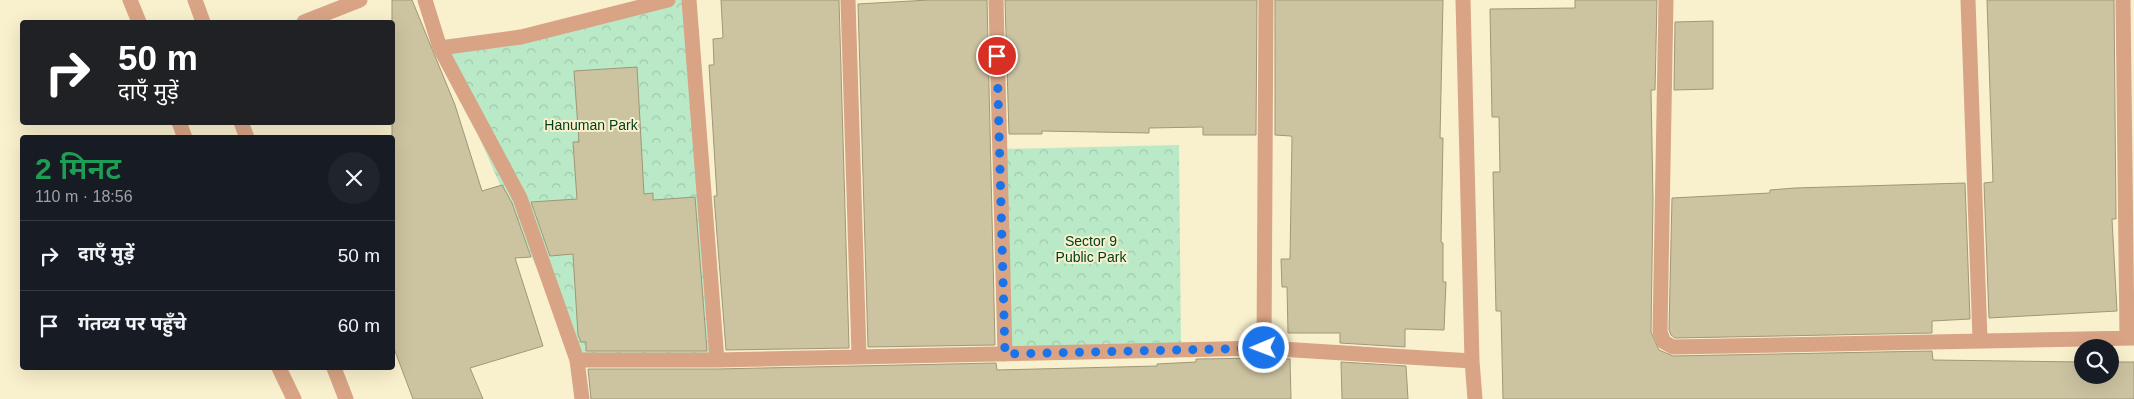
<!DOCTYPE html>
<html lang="hi">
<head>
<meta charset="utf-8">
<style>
  :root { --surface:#171b24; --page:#20242c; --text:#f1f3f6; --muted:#9ea1a6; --line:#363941 }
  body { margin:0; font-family:Helvetica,"Noto Sans Devanagari",sans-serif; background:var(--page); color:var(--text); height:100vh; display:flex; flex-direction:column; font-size:19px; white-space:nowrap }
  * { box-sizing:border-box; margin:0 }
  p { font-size:16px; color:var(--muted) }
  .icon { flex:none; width:28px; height:28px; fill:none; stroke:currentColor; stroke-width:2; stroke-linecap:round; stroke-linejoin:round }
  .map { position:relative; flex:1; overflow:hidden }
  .sheet { position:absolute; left:20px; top:135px; width:375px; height:235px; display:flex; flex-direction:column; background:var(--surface); border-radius:5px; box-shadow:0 5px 20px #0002 }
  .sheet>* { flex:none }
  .guide { position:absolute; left:20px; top:20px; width:375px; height:105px; border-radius:5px; box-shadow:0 5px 20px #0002; background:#202124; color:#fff; overflow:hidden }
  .fabs { position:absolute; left:2074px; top:339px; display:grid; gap:10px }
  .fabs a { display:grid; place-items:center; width:45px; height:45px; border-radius:50%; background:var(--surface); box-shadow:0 5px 20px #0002; font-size:25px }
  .pin { position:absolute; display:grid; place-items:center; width:42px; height:42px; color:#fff; margin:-21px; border:2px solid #fff; border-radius:50%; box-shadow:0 1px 5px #0007 }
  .me { position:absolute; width:55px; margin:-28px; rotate:269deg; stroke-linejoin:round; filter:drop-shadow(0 0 4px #0008) }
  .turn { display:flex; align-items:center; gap:18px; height:105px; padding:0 15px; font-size:22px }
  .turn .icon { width:65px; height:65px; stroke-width:2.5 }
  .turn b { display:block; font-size:35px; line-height:42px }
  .round { display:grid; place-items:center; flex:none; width:52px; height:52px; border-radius:26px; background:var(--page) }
  .overview { display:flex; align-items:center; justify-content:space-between; height:85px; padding:0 15px }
  h1 { font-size:30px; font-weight:600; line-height:38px; color:#1e9e55 }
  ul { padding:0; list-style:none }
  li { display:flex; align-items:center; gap:15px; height:70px; padding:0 15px; border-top:1px solid var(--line) }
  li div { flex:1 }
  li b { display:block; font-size:19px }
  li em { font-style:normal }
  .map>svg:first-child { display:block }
  .park { fill:url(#park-crowns) }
  .building { fill:#ccc3a1; stroke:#9f9776 }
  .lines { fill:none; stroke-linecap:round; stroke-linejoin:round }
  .minor { stroke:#d9a485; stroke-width:15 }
  .route { stroke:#1a73e8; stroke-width:9; stroke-dasharray:0 16.2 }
  .labels { text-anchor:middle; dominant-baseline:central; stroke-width:4; stroke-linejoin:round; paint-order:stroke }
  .park-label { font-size:14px; fill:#004121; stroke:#f9f0cd }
</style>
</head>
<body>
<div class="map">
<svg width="2134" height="399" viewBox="0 0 2134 399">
  <defs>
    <pattern id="park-crowns" width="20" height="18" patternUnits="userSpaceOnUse" patternTransform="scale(1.25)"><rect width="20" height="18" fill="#b9e9c7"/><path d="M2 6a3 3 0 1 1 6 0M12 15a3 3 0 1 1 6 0" fill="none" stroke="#a0c9ab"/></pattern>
  </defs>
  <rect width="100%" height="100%" fill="#f9f0cd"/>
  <path class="park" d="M665 0H689L717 360H577L440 48Z
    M1179 145 1181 350 1005 354 1000 149Z"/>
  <path class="building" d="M392 0H412L455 105 482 191 502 185 512 203 531 257 515 258 543 346 470 368 483 399H413L392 343Z
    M721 0H839L849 348 726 350 714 196H717L709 65H714L713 39 723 38Z
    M929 0H987L995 345 868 347 858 4Z
    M1005 0H1257L1256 135H1203V127L1149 128V133L1042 131V134H1009Z
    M1275 0H1443L1440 138H1443L1441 242 1443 243V282H1446L1444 330 1405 329V347L1340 343V333H1288L1287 287H1282L1281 259H1290L1292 138 1291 136 1275 135Z
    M1575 0H1657L1655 90H1651L1653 199 1651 332 1659 350 1673 356 1932 351 1933 360 2082 362V375H2110V362H2134V399H1503L1501 311H1496L1493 172H1500L1499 117H1492L1490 9 1575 8Z
    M1987 0H2114L2116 219H2112L2117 311 1989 318 1984 183 1993 182Z
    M1713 21V89L1674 90 1675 22Z
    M637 67 644 194 653 193V200L695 197 707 351H586V342H581L578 335 573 254 550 256 531 202 577 199 573 142H579L574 71Z
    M1965 183 1970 319 1932 321V333L1675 338 1671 335 1669 330 1672 198 1770 193V190L1795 188Z
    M1266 358 1290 359 1291 399H591L588 369H717L996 363 997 370 1157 366V364L1196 362V359Z
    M1341 362 1406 366 1408 399H1342Z"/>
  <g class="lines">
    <path class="minor" d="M130 0 139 22
      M195 0 203 22
      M425 0 440 48 520 198 577 360 582 399
      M689 0 717 360
      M848 0 859 355
      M996 0 1005 354
      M1463 0 1472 361 1475 399
      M1666 0 1660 332 1664 342 1673 347 2134 338
      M1968 0 1980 339
      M2123 0 2127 338
      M304 22 360 0
      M440 48 521 37 668 0
      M179 122 185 138
      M241 122 247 138
      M1264 348 1266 0
      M577 360H717L1264 348 1472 361
      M279 368 294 399
      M334 368 346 399"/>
  </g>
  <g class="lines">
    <path class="route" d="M997 56 1005 354 1264 348"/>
  </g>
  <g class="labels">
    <g class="park-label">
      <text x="591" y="125">Hanuman Park</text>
      <text x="1091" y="241">Sector 9<tspan x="1091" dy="16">Public Park</tspan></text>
    </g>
  </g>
</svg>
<div class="fabs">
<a><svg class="icon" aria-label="search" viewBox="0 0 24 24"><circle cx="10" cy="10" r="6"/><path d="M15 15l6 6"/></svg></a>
</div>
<div class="pin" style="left:997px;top:56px;background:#d93025"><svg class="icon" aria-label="arrive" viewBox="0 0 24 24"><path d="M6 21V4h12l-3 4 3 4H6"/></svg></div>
<svg class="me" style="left:1264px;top:348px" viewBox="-20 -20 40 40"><circle r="17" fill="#1a73e8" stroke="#fff" stroke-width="3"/><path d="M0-11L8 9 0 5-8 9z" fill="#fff"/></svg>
<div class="guide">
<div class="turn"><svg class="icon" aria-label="right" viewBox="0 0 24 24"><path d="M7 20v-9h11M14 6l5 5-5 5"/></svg><div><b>50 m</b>दाएँ मुड़ें</div></div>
</div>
<section class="sheet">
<div class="overview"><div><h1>2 मिनट</h1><p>110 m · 18:56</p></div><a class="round"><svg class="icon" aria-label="close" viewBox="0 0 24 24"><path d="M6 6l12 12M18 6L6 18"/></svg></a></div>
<ul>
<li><svg class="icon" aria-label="right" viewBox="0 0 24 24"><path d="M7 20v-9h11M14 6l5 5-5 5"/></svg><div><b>दाएँ मुड़ें</b></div><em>50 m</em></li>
<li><svg class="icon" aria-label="arrive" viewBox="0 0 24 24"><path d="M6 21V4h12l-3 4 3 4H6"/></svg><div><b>गंतव्य पर पहुँचे</b></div><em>60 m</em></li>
</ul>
</section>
</div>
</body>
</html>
